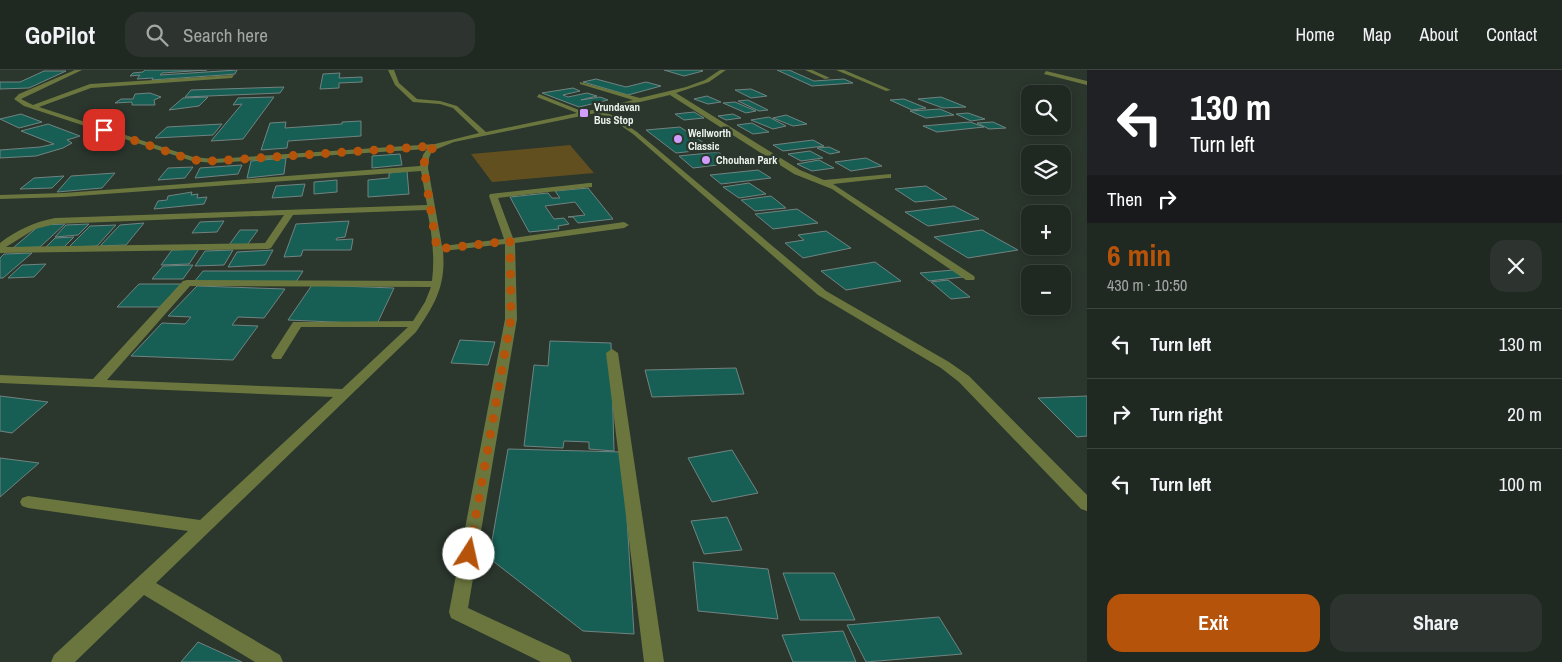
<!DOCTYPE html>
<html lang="en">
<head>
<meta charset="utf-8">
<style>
  :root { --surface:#202822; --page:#2d342f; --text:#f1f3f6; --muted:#a2a6a5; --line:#3d4440; --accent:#b45309 }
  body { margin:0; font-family:"Archivo Narrow",sans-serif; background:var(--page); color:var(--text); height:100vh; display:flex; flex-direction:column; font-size:19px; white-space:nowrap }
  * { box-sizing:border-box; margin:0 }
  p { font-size:16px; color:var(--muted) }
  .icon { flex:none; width:28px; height:28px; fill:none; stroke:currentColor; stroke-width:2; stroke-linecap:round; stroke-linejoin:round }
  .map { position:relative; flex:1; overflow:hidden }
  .side { display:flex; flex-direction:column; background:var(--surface); width:475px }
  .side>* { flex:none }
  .hud { background:#202124; color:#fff; overflow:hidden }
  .controls { position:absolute; left:1021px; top:15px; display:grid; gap:10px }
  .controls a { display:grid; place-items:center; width:50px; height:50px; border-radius:10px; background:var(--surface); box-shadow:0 2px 12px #0003,0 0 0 1px var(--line); font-size:25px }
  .pin { position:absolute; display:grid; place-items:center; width:42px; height:42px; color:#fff; margin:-21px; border-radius:10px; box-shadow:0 2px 8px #0006 }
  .me { position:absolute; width:55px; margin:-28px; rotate:10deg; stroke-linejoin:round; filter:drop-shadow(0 0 4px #0008) }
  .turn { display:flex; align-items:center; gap:18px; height:105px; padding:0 20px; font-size:22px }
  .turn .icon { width:65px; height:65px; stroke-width:2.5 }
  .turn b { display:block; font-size:35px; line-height:42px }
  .then { display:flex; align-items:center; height:48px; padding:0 20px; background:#0003; gap:10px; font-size:19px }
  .round { display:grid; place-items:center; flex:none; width:52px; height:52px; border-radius:15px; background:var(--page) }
  .overview { display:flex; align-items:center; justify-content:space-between; height:85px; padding:0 20px }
  h1 { font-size:30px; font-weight:700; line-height:38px; color:var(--accent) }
  .action { display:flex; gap:10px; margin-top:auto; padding:10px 20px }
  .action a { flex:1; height:58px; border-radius:15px; background:var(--accent); color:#fff; font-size:20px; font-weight:700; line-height:58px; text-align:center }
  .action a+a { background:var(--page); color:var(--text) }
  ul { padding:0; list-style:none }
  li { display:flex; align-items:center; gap:15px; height:70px; padding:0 20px; border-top:1px solid var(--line) }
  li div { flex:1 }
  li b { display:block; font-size:19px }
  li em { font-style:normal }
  header { display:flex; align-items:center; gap:30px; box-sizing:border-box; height:70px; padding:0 25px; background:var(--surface); border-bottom:1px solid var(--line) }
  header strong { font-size:24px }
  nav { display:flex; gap:28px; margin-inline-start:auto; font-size:18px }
  .search { width:350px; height:45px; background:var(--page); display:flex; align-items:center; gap:12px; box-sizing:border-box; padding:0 18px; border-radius:15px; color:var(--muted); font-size:19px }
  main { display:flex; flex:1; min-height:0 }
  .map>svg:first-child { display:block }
  .green { fill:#624f1f }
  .building { fill:#175f55; stroke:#718380 }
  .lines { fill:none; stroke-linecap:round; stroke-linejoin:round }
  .minor { fill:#6a763e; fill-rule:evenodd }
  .route { stroke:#b45309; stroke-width:9; stroke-dasharray:0 16.2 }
  .poi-dot { fill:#d09dff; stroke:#2b362d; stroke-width:2 }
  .labels { text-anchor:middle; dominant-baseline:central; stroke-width:5; stroke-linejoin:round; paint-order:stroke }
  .far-poi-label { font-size:11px; font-weight:bold; fill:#edf4ee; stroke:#2b362d; text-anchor:start }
</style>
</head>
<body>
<header>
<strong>GoPilot</strong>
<div class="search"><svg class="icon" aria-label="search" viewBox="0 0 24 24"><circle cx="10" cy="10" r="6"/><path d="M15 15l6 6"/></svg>Search here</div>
<nav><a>Home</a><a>Map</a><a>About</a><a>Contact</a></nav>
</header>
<main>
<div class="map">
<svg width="1087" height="592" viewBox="0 0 1087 592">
  <rect width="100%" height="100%" fill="#2b362d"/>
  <path class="green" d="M570 75 594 103 492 112 471 84Z"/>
  <path class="building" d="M145 0H207L162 3 160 5 237 0 235 4 223 5 152 10 153 8 137 9 140 5 130 6 133 3 143 2Z
    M664 0H700L703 1 684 6Z
    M777 0H789L814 11 844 9 853 13 812 16Z
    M44 1H66L29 18 0 19V12H20Z
    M340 3 339 8 362 7V12L339 13V18L320 19 323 4Z
    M596 9 626 17 646 12 661 16 628 25 583 12Z
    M284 17 280 23 185 27 191 20Z
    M573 18 580 21 563 25 568 27 587 23 597 26 581 30 600 27 608 30 579 37 542 23Z
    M751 19 767 26 751 28 735 20Z
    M150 23 161 27 154 30 155 35H132V32L115 33 121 29H133L135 24Z
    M707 26 721 32 708 34 694 29Z
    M208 27 199 36 169 40 183 28Z
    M274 27 243 69 211 71 242 34 233 35 238 28Z
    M941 27 966 37 943 38 918 29Z
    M904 29 926 38 912 40 890 30Z
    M748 30 768 40 759 41 738 31Z
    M735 32 756 41 746 43 723 33Z
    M940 39 954 45 926 48 910 41Z
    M694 42 704 48 684 50 675 44Z
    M968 43 985 49 971 51 956 44Z
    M21 44 42 52 19 58 0 49Z
    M733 44 741 48 726 50 718 46Z
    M786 45 807 54 793 56 773 48Z
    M769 47 786 56 773 59 751 50Z
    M361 51V66L288 71 287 78 261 80 270 53 286 52 285 58 342 54V52Z
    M970 52 984 57 937 62 923 56Z
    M993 52 1006 58 989 59 977 53Z
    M752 53 769 62 753 64 737 55Z
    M48 54 80 66 67 70 72 73 63 78 36 86 0 88V80L40 77 54 74 21 61Z
    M222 54 213 65 155 68 167 57Z
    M680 57 713 79 676 83 646 60Z
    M813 70 824 76 783 81 773 75Z
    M829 77 840 82 830 84 817 78Z
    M810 81 823 88 801 91 788 84Z
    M718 82 734 93 693 98 679 86Z
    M400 84 402 95 372 98V86Z
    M286 88 284 104 247 108 251 91Z
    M866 88 882 96 851 101 835 92Z
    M819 90 834 98 812 101 797 94Z
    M242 95 238 104 195 108 200 98Z
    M193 97 185 108 158 110 168 98Z
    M758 100 771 108 721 114 710 105Z
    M407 101 409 124 368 127V110L389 108V103Z
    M115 103 102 118 57 122 71 106Z
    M64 106 52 118 20 119 34 108Z
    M337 110V122L314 124V112Z
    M749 113 766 124 739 128 723 117Z
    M305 114 302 126 272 128 276 116Z
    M926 116 947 129 915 132 895 119Z
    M588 118 613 149 578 153 573 147H568L585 145 575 132 545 136 554 149 564 148 569 154 558 156 559 159 529 162 510 127 548 123 552 128H560L555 121Z
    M192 122 191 125 198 124 197 128 207 127 204 134 154 139 158 131 167 130 168 126Z
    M771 126 786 138 755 141 741 130Z
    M954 136 979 149 928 156 905 142Z
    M797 139 818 153 773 159 755 144Z
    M224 151 217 162 192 163 200 152Z
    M349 151 345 167 337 168 336 170 353 169 351 180H303L301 186 284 187 296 154Z
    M144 153 126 175 100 176 120 155Z
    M65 154 40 177 13 178 40 155Z
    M89 154 78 165 55 167 66 155Z
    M116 155 97 176 69 177 90 156Z
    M240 160H258L247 175H229Z
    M982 160 1018 180 968 188 934 167Z
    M826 161 851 178 803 188 785 173 804 170 798 165Z
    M74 167 64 177 45 178 55 168Z
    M199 179 189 194 161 195 172 180Z
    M233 180 224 195 195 196 205 181Z
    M273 180 265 195 228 197 237 182Z
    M32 183 3 208H0V188L4 184Z
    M875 192 901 211 846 220 821 201Z
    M46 194 34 207 8 208 22 195Z
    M193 195 183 209H152L163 196Z
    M953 200 963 207 929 211 920 203Z
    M203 201H303L296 212H194Z
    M948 210 970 227 951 229 931 212Z
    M139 214H181L160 237H117Z
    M312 215 394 218 377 254 288 250Z
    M197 216 285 219 264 248 238 247 232 255 258 256 233 290 131 286 162 253 185 254 191 247 168 246Z
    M460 270 495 272 488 295 451 293Z
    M550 271 611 273 614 381 589 379V372L564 371 563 378 524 376 534 295 548 296Z
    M736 298 744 324 652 327 645 300Z
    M0 326 48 332 12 363 0 361Z
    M1087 326V366L1077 367 1038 328Z
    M508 379 623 382 634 564 583 561 489 488Z
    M732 380 758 423 712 432 688 388Z
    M0 388 39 393 0 427Z
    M727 447 742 480 704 484 691 451Z
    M693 492 768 499 778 549 698 541Z
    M783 503H834L855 550H800Z
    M939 547 962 584 866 592 847 555Z
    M843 561 856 592H793L782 565Z
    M198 572 242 592H181Z"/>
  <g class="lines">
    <path class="minor" d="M75 0H82L21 29 33 35 90 14 234 5 232 8 91 18 39 37 193 87 214 89 435 74 479 63 453 38 440 34 413 32 395 15 388 0H394L399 13 417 29 440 31 457 36 486 62 577 43 537 27 539 24 584 42 633 30 580 14V12L640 28 686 17 705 10 720 0H726L709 12 676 23 800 100 824 110 891 104V108H888L833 114 974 206 975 208 974 210H966L832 119 794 104 670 25 602 41 614 46 637 62 826 221 949 292 969 306 1087 425V441L1081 439 959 312 941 298 818 225 633 64 610 48 596 43 454 72 432 81 429 88 428 98 442 176 504 169 489 126 490 124 589 113H592V117L498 128 513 168 624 152 629 155 624 158 515 173 517 249 468 538 569 585 572 592H541L451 548 449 542 505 249V174L443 181C446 216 435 234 416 262L156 513 280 585 283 592H255L144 525 75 592H51L54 585 188 461 28 438 22 436 20 432 22 428 28 426 200 450 333 327 0 313V305L93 309 183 211 187 210 432 211C435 187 432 164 427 140L293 145 271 178 268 179 0 183V173C17 160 34 152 55 148L427 135 421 101 64 127 0 129V125L64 123 420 96 423 85 427 79 214 93 192 91 24 36 14 29 19 24ZM284 145 265 173 6 177 35 159 55 154ZM190 216 431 217 425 232 413 251 293 252 271 286 273 289H281L301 257H408L342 319 107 310Z
      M805 0H812L830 8 825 9Z
      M836 0H844L891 20 886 21Z
      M1046 1 1087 11V15L1044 4Z
      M612 279 618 283 664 592H644L606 283Z"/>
  </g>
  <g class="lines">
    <path class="route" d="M104 60 192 90 214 91 435 76C427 83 424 87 424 98L437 179 510 171 511 249 469 484"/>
  </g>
  <g class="poi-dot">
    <rect x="579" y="38" width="10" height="10" rx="2.5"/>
    <circle cx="678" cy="69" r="5"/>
    <circle cx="706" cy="90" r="5"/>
  </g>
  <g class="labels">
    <g class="far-poi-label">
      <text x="594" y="37">Vrundavan<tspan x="594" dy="13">Bus Stop</tspan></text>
      <text x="688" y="63">Wellworth<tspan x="688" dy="13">Classic</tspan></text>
      <text x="716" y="90">Chouhan Park</text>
    </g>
  </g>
</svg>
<div class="controls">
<a><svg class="icon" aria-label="search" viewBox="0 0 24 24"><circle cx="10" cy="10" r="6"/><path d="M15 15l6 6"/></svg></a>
<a><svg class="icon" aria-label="layers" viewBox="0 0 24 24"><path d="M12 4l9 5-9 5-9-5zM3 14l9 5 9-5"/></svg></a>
<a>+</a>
<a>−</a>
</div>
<div class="pin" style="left:104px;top:60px;background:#d93025"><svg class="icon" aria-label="arrive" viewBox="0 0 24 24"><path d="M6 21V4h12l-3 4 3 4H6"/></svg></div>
<svg class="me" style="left:469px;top:484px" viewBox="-20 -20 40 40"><circle r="19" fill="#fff"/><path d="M0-13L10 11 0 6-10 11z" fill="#b45309"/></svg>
</div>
<section class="side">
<div class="hud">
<div class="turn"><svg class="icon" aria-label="left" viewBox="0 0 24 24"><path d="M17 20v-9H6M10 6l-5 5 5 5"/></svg><div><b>130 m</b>Turn left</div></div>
<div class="then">Then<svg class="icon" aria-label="right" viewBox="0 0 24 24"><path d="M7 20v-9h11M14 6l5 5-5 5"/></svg></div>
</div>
<div class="overview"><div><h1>6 min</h1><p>430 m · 10:50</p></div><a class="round"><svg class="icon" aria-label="close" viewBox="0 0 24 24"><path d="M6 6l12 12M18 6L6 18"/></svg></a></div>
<ul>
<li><svg class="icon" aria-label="left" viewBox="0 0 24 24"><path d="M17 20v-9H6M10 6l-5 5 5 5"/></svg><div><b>Turn left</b></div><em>130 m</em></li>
<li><svg class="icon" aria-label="right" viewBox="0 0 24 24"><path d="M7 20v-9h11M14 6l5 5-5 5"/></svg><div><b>Turn right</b></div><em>20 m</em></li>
<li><svg class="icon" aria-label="left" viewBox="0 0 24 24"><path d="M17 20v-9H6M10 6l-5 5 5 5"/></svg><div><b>Turn left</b></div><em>100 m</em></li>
</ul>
<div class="action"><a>Exit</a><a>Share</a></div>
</section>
</main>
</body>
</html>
